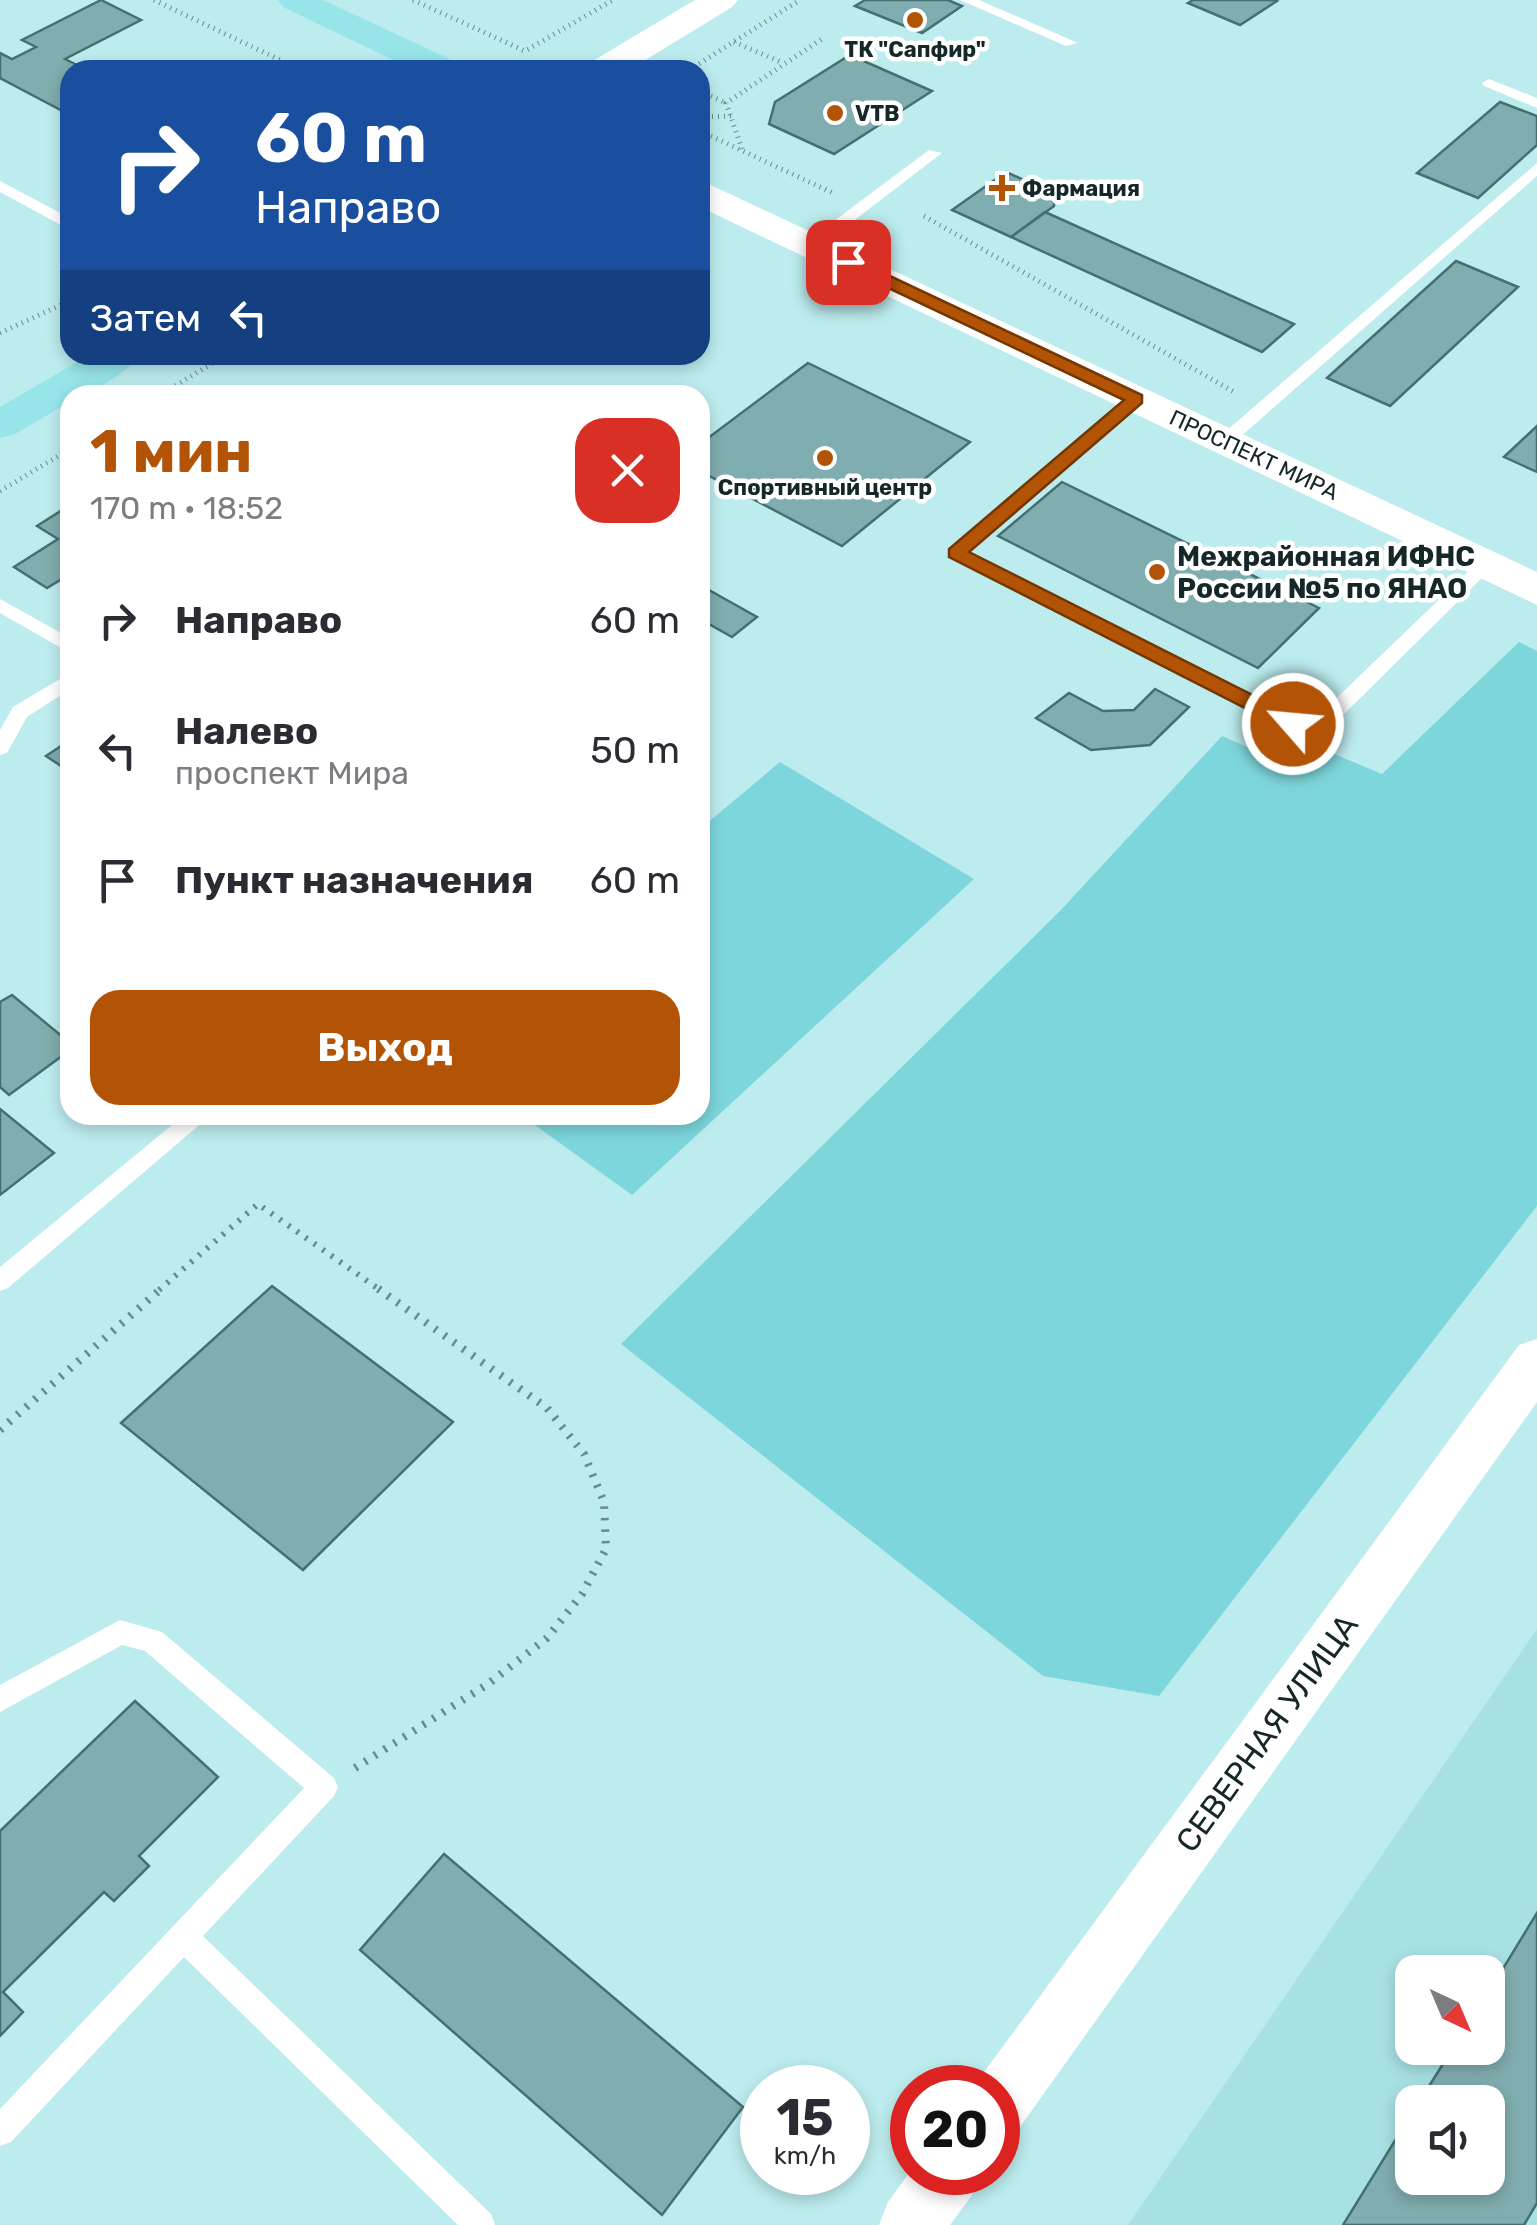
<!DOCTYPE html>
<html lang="ru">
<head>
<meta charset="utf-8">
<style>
  :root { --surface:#fff; --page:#f7f7f7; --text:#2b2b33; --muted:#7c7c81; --accent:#b25305 }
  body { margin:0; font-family:Rubik,sans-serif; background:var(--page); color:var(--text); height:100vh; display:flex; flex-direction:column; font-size:38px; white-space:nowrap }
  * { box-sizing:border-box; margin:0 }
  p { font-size:32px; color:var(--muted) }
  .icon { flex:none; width:55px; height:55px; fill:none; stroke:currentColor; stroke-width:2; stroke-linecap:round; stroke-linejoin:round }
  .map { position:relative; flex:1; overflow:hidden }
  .details { position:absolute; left:60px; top:385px; width:650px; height:740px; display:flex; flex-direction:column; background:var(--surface); border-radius:30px; box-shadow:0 5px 15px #0003 }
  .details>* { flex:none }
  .guide { position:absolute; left:60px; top:60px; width:650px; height:305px; border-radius:30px; box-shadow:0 5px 15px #0003; background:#1a4fa0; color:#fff; overflow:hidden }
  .needle { width:65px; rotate:136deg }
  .fabs { position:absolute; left:1395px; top:1955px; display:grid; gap:20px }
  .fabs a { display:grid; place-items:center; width:110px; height:110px; border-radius:20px; background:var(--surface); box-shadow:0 5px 15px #0003; font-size:50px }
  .speed { position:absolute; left:740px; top:2065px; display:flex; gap:20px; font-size:50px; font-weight:700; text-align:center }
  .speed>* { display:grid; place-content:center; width:130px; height:130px; border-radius:50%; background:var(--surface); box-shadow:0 5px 15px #0003; line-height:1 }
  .speed small { font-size:25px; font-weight:400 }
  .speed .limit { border:15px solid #d22; background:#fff; color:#111 }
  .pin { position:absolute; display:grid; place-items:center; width:85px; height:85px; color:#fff; margin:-42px; border-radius:20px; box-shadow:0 5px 15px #0006 }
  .me { position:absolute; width:110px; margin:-55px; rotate:297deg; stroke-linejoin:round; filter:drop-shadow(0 0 8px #0008) }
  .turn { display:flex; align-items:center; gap:35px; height:210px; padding:0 30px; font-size:45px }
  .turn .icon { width:130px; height:130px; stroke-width:2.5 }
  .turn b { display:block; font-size:70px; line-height:85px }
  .then { display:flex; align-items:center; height:95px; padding:0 30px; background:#0003; gap:20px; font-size:38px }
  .round { display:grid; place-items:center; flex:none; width:105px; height:105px; border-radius:30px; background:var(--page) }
  .head { display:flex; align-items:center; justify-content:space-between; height:170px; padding:0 30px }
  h1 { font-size:60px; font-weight:700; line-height:75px; color:var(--accent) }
  .cta { display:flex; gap:20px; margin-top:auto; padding:20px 30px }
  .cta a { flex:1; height:115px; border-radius:30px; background:var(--accent); color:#fff; font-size:40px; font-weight:700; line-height:115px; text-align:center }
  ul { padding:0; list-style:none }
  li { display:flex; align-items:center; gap:30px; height:130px; padding:0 30px }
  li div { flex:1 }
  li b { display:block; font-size:38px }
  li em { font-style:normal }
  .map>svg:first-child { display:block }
  .built { fill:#a8e1e4; fill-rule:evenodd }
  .green { fill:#7dd6db }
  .building { fill:#80adaf; stroke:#447072; stroke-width:2.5 }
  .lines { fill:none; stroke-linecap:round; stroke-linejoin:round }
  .path-far2 { stroke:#6a8b8c; stroke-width:5; stroke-dasharray:1 5; stroke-linecap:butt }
  .path-far1 { stroke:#6a8b8c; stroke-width:6; stroke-dasharray:2.5 8; stroke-linecap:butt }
  .path { stroke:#6a8b8c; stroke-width:8; stroke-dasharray:2.5 9; stroke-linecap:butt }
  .service { fill:#fff; fill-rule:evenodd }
  .minor { fill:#fff; fill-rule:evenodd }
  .tertiary { fill:#fff; fill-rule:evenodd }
  .primary { fill:#97e5e9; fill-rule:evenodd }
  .route { fill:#b25305; stroke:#743603; stroke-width:2.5 }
  .poi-dot { fill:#b25305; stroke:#fff; stroke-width:4 }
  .labels { text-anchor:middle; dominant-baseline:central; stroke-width:9; stroke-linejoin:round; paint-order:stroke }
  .far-poi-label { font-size:22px; font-weight:bold; fill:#152728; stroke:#fff }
  .far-street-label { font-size:22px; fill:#152728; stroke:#fff }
  .poi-label { font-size:28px; font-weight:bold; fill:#152728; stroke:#fff; text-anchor:start }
  .near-street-label { font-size:32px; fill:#152728; stroke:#fff }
</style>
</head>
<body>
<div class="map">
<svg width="1537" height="2225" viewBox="0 0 1537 2225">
  <rect width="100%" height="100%" fill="#bdecee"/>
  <path class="built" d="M1537 1629V2225H1128ZM1412 1972H1488V2048H1412ZM1412 2102H1488V2178H1412Z"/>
  <path class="green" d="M1519 642 1537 651V1206L1159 1696 1043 1676 621 1344 1060 911 1222 736 1275 759 1291 736 1382 774Z
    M780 762 974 879 632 1195 521 1115H700V829Z"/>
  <path class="building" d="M101 0 141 20 65 59 87 70H70V115L0 78V53L12 59 36 47 22 40Z
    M865 0H948L962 6 922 33 855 6Z
    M1193 0H1275L1277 1 1240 25 1188 3Z
    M850 55 932 91 834 154 769 124 775 102Z
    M1500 102 1537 116V145L1478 198 1417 173Z
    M1006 172 1055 194 1054 206 1011 237 952 210Z
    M1045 212 1294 324 1262 352 1011 237Z
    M1456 261 1518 287 1390 406 1327 378Z
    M808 363 970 442 842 546 700 471V444Z
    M1537 426V472L1504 457Z
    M1062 482 1319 608 1258 668 998 536Z
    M70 505V574L47 588 14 567 58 539 37 526Z
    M700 585 757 617 732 637 700 619Z
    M1155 689 1189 707 1150 745 1091 750 1036 718 1069 693 1103 711 1134 710Z
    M70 740V772L46 756Z
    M12 995 70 1043V1050L9 1095 0 1087V1002Z
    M0 1109 54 1153 0 1195Z
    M272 1286 453 1422 303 1570 121 1423Z
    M135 1701 218 1777 139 1856 149 1866 114 1901 104 1892 3 1992 23 2012 0 2036V1831Z
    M444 1854 743 2107 662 2215 360 1950Z
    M1537 1913V2203L1524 2225H1343L1412 2113V2178H1488V2102H1419L1453 2048H1488V1993Z"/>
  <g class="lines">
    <path class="path-far2" d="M154 0 301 70
      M413 0 525 51 613 0
      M734 42 783 63
      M689 70 800 0
      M700 91 726 103
      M700 117 731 116
      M700 131 833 193
      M742 149 726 103 822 39
      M924 216 1236 393
      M0 333 70 301
      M160 395 226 355
      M0 491 70 449"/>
    <path class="path-far1" d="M159 1290 258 1204 380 1290"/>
    <path class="path" d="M0 1430 162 1288
      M355 1768 488 1684 547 1638 582 1594 606 1549 604 1502 584 1454 547 1408 377 1288"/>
    <path class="service" d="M960 0H979L1078 43 1066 46Z
      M1489 79 1537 98V108L1484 86 1482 83Z
      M929 150 942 153 818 248H806V242Z
      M1537 163V176L1231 445H1219V437Z
      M0 181 70 218V230L0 192Z
      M1135 394 1141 395V403L969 552 1295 717 1321 713 1479 561H1493L1495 565 1334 724 1293 731 949 557V549Z
      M0 599 70 638V653L0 613Z
      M70 673V689L27 717 7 753 0 755V730L13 707Z
      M184 1115H211L8 1288 0 1291V1267Z
      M120 1620 162 1632 334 1778 338 1787 334 1796 203 1936 491 2214 495 2225H458L184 1957 11 2142 0 2146V2109L304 1788 145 1651 122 1645 0 1712V1685Z"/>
    <path class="minor" d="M1537 1339V1402L1020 2127 998 2136V2088H974L976 2083 1519 1345Z
      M912 2169V2172H981L972 2195 950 2225H879L888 2202Z"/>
    <path class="tertiary" d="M695 0H738L732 7 629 70H586L591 62Z
      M700 180 1537 572V605L700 207Z"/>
    <path class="primary" d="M278 0H323L456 62 461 70H414L283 7Z
      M89 355H140C128 372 91 395 70 395V402L15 434 0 438V407Z"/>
  </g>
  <path class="route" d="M842 259H854L1142 395V403L969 552 1300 719V729H1286L949 557V549L1124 400 842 266Z"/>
  <g class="poi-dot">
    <circle cx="915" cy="20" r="10"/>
    <circle cx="835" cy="113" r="10"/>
    <path d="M997 173h10v10h10v10h-10v10h-10v-10h-10v-10h10z"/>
    <circle cx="825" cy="458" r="10"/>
    <circle cx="1157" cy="572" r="10"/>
  </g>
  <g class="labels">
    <g class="far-poi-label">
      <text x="915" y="49">ТК "Сапфир"</text>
      <text x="855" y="113" text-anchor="start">VTB</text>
      <text x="1022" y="188" text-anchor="start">Фармация</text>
      <text x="825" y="487">Спортивный центр</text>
    </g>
    <g class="far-street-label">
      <text transform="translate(1254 455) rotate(25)">ПРОСПЕКТ МИРА</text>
    </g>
    <g class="poi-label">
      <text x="1177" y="556">Межрайонная ИФНС<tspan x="1177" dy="32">России №5 по ЯНАО</tspan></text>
    </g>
    <g class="near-street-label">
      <text transform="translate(1267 1733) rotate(-54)">СЕВЕРНАЯ УЛИЦА</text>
    </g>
  </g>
</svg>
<div class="fabs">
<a><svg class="needle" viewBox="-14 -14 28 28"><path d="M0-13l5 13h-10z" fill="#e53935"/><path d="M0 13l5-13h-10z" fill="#7c7c81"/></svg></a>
<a><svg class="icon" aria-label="sound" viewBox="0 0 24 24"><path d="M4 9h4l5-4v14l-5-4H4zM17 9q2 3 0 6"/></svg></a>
</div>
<div class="speed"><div>15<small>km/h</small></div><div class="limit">20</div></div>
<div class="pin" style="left:848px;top:262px;background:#d93025"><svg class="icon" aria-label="arrive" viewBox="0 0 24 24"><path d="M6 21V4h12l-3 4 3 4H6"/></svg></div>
<svg class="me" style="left:1293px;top:724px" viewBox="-20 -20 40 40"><circle r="17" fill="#b25305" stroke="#fff" stroke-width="3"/><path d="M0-11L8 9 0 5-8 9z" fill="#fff"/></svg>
<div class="guide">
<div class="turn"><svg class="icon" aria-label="right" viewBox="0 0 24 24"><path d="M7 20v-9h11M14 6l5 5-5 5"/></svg><div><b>60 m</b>Направо</div></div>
<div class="then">Затем<svg class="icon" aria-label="left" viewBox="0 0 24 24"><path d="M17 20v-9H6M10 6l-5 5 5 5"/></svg></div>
</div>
<section class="details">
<div class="head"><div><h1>1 мин</h1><p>170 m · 18:52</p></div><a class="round" style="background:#d93025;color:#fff"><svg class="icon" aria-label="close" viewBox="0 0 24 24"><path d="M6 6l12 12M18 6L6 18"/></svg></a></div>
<ul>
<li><svg class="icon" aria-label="right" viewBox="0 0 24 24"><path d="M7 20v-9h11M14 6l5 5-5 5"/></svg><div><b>Направо</b></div><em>60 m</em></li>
<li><svg class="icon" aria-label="left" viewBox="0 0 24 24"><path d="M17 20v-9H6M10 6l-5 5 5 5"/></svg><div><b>Налево</b><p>проспект Мира</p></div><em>50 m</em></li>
<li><svg class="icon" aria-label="arrive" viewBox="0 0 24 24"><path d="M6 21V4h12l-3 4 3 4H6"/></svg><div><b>Пункт назначения</b></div><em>60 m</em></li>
</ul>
<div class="cta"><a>Выход</a></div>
</section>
</div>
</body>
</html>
